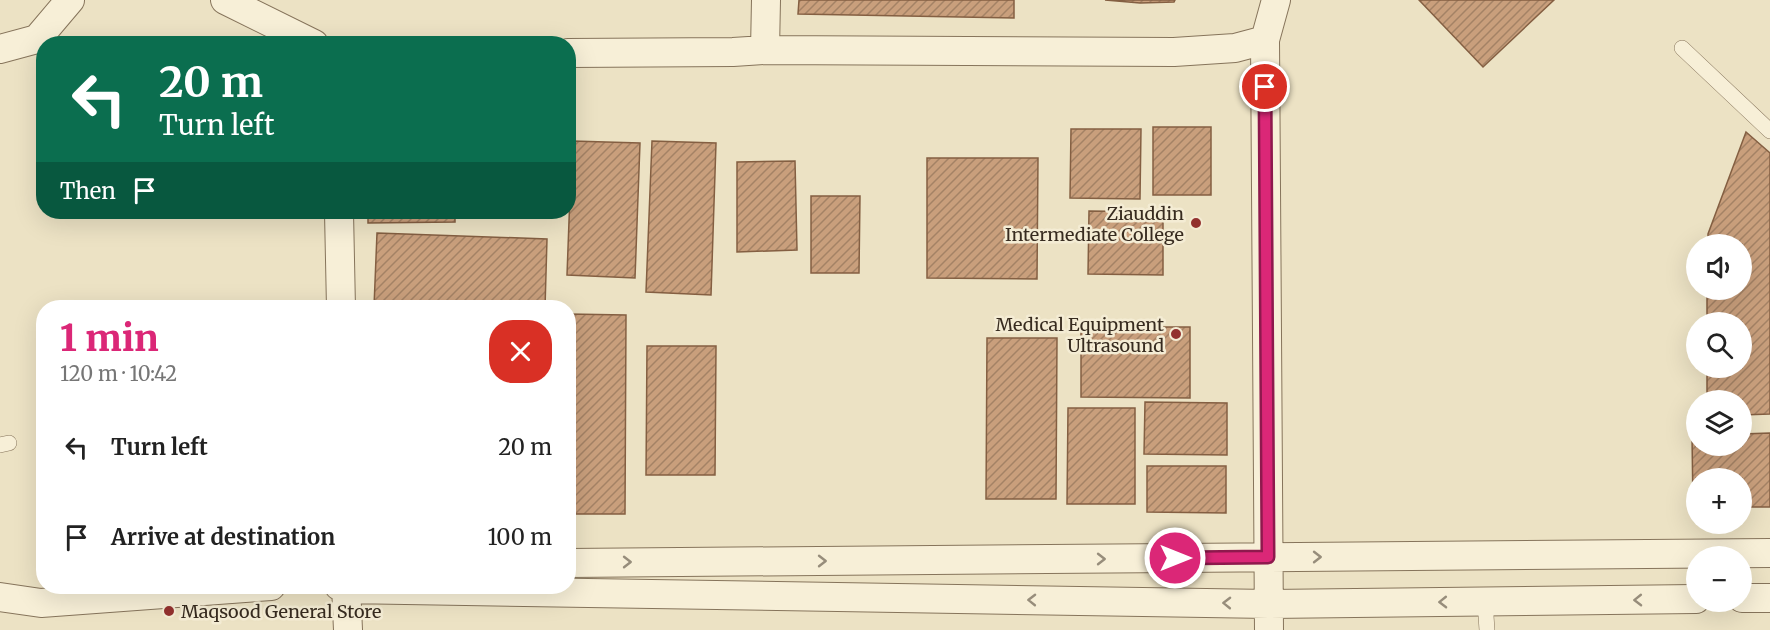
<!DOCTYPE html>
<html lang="en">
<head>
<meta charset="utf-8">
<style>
  :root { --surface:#fff; --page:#f2f2f2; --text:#222; --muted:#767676; --accent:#db2777 }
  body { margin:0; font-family:Merriweather,serif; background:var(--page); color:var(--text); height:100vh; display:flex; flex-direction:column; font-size:22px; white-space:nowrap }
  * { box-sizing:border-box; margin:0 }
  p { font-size:20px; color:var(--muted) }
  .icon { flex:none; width:33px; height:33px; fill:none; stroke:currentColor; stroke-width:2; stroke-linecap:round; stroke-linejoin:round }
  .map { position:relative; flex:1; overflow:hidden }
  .sheet { position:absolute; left:36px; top:300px; width:540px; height:294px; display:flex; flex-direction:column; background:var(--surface); border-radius:24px; box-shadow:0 6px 24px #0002 }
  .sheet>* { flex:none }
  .banner { position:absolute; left:36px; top:36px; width:540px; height:183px; border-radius:24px; box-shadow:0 6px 24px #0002; background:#0b6e4f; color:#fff; overflow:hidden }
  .tools { position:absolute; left:1686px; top:234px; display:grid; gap:12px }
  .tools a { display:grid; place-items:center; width:66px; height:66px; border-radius:50%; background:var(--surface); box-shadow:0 6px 24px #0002; font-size:30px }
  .pin { position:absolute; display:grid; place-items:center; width:51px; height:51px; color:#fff; margin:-26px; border:3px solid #fff; border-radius:50%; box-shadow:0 2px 6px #0007 }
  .me { position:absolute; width:66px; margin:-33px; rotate:90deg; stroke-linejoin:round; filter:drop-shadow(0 0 4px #0008) }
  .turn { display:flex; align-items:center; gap:21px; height:126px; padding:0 24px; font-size:27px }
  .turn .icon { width:78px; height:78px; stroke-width:2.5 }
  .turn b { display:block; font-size:42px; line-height:51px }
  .then { display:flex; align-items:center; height:57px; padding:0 24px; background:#0003; gap:12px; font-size:22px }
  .round { display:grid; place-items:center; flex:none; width:63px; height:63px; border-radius:24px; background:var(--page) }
  .headline { display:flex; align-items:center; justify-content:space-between; height:102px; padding:0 24px }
  h1 { font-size:36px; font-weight:800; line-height:45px; color:var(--accent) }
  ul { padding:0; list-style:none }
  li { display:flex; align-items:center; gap:18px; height:90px; padding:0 24px }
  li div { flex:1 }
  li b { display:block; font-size:22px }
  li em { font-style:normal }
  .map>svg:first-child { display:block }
  .building { fill:url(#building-hatch); stroke:#845f42; stroke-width:1.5 }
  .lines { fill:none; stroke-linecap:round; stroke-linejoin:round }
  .service-casing { stroke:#86745b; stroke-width:16 }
  .minor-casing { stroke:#86745b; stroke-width:30 }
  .service { stroke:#f7efd7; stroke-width:15 }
  .minor { stroke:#f7efd7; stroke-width:28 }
  .oneway { stroke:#978d7b }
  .route-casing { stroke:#8e194d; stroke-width:15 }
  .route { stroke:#db2777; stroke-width:10 }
  .poi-dot { fill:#93312e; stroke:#f4ecd4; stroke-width:2 }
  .labels { text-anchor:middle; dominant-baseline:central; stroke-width:5; stroke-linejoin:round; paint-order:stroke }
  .poi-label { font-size:18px; fill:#372b1f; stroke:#f4ecd4; text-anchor:end }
</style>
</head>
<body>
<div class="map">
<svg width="1770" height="630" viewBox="0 0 1770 630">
  <defs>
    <pattern id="building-hatch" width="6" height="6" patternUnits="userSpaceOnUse" patternTransform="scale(1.5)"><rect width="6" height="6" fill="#c99f7c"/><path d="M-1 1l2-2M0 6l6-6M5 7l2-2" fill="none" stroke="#a48265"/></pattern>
  </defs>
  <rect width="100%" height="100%" fill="#ece2c4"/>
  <path class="building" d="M799 0H1014V18L798 14Z
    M1105 0H1175L1174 2 1140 3Z
    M1419 0H1554L1483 67Z
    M1153 127H1211V195H1153Z
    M1071 129H1141L1140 199 1070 198Z
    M1746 132 1770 153V414L1742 415V400H1707V368H1742V322H1707V290H1742V244H1708V234Z
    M572 141 640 143 635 278 567 275Z
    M652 141 716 143 711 295 646 292Z
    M927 158H1038L1037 279 927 278Z
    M795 161 797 250 737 252V162Z
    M811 196H860L859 273H811Z
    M1089 211 1163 212V275L1088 274Z
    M368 212H455V222L368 223Z
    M464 212H538V218L464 216Z
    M377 233 547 239 545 308 374 307Z
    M568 314 626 315 625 514H568Z
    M1081 327H1190V398L1081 397Z
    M987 338H1057L1056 499H986Z
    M647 346H716L715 475H646Z
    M1145 402 1227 403V455L1144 454Z
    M1068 408H1135V504H1067Z
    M1770 433V507H1742V478H1696V508H1693L1692 435H1696V446H1742V434Z
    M1147 466H1226V513L1147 512Z"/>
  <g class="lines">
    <g class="service-casing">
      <path id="service" d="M1682 48 1770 131
        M0 445 9 443
        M1485 601 1487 630"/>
    </g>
    <g class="minor-casing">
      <path id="minor" d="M225 0 314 44
        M0 49 37 39 70 0
        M765 50 766 0
        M568 53 733 52 765 50 1174 52 1235 48 1265 40
        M339 212 341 308
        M568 563 1770 553
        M339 586 346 589 1269 604 1696 599
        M346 586 348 630
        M0 597 41 603 271 586
        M1742 598H1770
        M1269 630 1265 40 1276 0"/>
    </g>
    <use href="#service" class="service"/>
    <use href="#minor" class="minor"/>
  </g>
  <defs><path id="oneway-chevron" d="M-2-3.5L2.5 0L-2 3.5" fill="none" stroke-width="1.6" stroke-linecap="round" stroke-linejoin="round" transform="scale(1.5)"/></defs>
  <g class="oneway">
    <use href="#oneway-chevron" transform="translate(1317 557)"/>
    <use href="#oneway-chevron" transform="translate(1101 559)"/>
    <use href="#oneway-chevron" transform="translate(822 561)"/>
    <use href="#oneway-chevron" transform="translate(627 562)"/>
    <use href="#oneway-chevron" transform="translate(1032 600) rotate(-179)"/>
    <use href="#oneway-chevron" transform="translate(1638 600) rotate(179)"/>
    <use href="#oneway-chevron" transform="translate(1443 602) rotate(179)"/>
    <use href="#oneway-chevron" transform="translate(1227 603) rotate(-179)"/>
  </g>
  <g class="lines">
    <g class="route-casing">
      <path id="route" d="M1175 558 1268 557 1265 87"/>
    </g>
    <use href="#route" class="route"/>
  </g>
  <g class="poi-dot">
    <circle cx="1196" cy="223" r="6"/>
    <circle cx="1176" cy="334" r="6"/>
    <circle cx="169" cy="611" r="6"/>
  </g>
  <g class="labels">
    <g class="poi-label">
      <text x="1184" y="213">Ziauddin<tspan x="1184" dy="21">Intermediate College</tspan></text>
      <text x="1164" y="324">Medical Equipment<tspan x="1164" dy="21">Ultrasound</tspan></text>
      <text x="181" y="611" text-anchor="start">Maqsood General Store</text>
    </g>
  </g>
</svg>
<div class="tools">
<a><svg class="icon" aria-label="sound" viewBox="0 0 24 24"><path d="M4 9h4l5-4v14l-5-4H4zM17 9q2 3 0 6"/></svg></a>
<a><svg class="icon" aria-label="search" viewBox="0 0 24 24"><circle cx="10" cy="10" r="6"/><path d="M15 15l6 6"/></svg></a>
<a><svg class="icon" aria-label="layers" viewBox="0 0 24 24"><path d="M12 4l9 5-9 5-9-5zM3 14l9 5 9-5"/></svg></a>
<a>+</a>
<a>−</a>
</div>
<div class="pin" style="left:1265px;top:87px;background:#d93025"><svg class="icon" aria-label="arrive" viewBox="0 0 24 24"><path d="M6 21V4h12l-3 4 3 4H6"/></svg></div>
<svg class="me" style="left:1175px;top:558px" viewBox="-20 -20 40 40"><circle r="17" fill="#db2777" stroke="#fff" stroke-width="3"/><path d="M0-11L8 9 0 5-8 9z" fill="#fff"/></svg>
<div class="banner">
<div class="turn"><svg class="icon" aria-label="left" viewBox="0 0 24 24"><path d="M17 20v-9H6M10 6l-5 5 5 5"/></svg><div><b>20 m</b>Turn left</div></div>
<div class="then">Then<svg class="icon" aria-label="arrive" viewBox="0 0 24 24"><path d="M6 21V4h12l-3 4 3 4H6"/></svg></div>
</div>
<section class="sheet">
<div class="headline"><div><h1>1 min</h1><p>120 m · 10:42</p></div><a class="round" style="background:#d93025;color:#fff"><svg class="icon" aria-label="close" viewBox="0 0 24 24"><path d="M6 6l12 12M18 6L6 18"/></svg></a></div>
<ul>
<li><svg class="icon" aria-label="left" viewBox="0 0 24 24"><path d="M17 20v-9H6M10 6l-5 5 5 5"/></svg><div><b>Turn left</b></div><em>20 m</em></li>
<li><svg class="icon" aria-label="arrive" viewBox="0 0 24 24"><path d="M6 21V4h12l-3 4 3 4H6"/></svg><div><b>Arrive at destination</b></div><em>100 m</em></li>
</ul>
</section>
</div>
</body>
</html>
